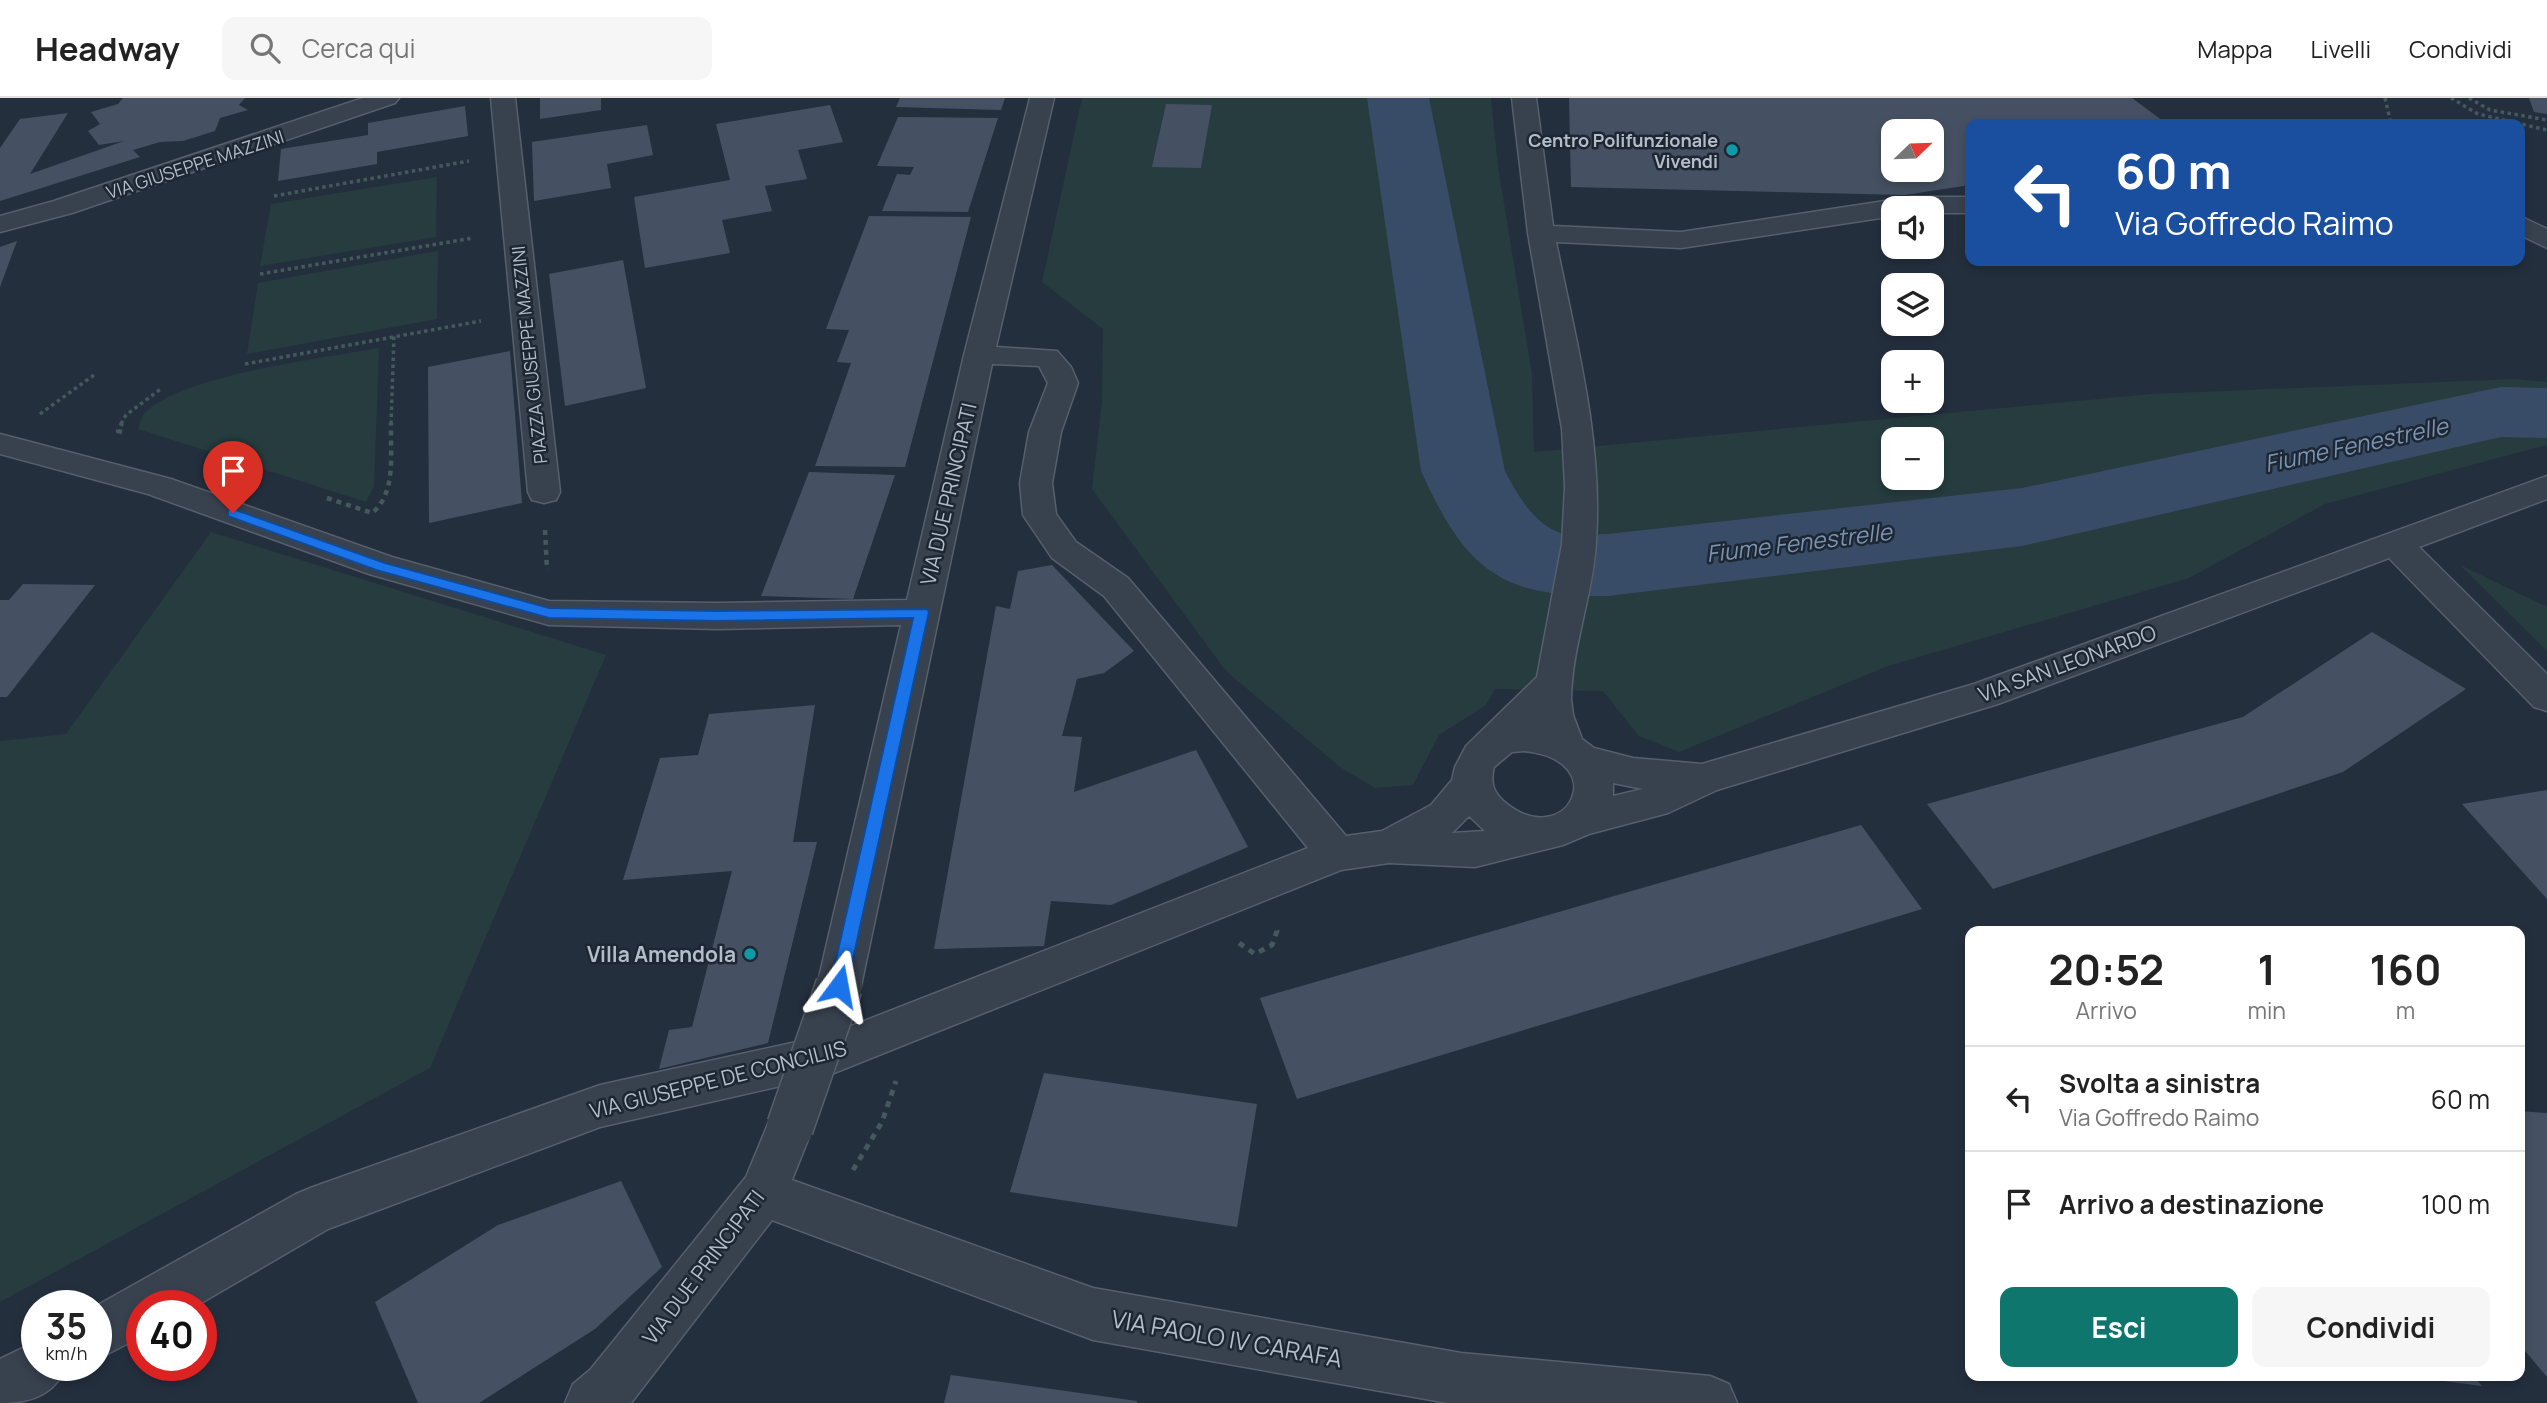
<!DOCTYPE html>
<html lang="it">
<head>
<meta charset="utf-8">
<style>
  :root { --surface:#fff; --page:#f6f6f6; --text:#222; --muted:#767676; --line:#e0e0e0; --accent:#0f766e }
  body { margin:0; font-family:Manrope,sans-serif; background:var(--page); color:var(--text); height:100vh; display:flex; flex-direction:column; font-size:26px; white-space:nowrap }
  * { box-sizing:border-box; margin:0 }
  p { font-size:23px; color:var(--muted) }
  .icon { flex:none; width:38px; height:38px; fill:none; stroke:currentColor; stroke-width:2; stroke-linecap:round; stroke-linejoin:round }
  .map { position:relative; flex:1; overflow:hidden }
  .drawer { position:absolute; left:1965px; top:828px; width:560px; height:455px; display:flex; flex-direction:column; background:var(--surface); border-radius:14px; box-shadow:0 4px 10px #0003 }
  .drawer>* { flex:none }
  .guide { position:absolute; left:1965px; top:21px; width:560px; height:147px; border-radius:14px; box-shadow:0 4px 10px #0003; background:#1a4fa0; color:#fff; overflow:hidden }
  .needle { width:46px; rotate:67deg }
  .controls { position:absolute; left:1881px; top:21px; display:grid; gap:14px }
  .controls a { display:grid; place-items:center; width:63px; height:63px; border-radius:14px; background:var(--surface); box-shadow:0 4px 10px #0003; font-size:35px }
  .speed { position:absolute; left:21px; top:1192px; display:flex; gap:14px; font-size:35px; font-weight:700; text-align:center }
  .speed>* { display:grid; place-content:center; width:91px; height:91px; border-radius:50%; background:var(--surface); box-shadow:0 4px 10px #0003; line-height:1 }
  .speed small { font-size:18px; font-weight:400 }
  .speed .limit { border:10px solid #d22; background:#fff; color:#111 }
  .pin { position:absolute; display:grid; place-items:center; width:60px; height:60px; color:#fff; margin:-72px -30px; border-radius:50% 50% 50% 0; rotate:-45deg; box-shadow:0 0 7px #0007 }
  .pin .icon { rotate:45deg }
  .me { position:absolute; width:77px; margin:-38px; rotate:13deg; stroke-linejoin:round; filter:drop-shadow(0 0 5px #0008) }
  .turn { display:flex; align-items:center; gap:24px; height:147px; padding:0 35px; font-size:32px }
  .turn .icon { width:91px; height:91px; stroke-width:2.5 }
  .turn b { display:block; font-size:49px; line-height:60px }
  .eta { display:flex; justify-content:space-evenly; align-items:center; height:119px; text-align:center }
  .eta b { font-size:42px; font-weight:700; line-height:49px }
  .primary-button { display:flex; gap:14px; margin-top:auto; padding:14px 35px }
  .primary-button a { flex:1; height:80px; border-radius:14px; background:var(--accent); color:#fff; font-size:28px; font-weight:700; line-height:80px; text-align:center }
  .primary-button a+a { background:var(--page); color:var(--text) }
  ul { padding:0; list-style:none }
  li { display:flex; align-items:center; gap:21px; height:105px; padding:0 35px; border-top:2px solid var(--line) }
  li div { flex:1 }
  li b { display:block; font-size:26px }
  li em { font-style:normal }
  header { display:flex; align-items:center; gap:42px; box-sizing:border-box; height:98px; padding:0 35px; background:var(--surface); border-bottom:2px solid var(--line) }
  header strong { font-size:33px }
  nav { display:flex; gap:38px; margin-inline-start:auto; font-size:24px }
  .search { width:490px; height:63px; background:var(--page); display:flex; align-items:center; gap:18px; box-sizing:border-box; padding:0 24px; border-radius:14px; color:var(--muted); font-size:26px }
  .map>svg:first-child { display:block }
  .green { fill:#263c3f; fill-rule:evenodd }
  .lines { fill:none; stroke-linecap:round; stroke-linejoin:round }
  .river { fill:#394c67; fill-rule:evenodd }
  .building { fill:#455162; fill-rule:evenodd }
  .minor-casing { stroke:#565f6c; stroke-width:3 }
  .path-far2 { stroke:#44595c; stroke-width:3.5; stroke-dasharray:3.5 3.5; stroke-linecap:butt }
  .path-far1 { stroke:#44595c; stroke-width:4.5; stroke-dasharray:5 5; stroke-linecap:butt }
  .path { stroke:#44595c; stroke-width:5; stroke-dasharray:6 6; stroke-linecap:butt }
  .minor { fill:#38414e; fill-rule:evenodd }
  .minor-bridge-casing { stroke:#565f6c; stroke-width:49; stroke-linecap:butt }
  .minor-bridge { stroke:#38414e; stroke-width:46 }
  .route { fill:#1a73e8; stroke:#114b97; stroke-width:2 }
  .culture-dot { fill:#0f9aa8; stroke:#1d2633; stroke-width:2.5 }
  .labels { text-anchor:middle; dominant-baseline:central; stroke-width:5; stroke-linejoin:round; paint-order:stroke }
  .far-poi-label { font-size:18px; font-weight:bold; fill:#b4bcc9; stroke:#1d2633; text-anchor:end }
  .far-street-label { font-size:18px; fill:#b4bcc9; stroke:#1d2633 }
  .street-label { font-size:21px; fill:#b4bcc9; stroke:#1d2633 }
  .poi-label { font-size:21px; font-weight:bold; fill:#b4bcc9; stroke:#1d2633; text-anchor:end }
  .water-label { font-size:23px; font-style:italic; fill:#7c92b1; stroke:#1d2633 }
  .near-street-label { font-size:24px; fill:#b4bcc9; stroke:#1d2633 }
</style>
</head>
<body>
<header>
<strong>Headway</strong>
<div class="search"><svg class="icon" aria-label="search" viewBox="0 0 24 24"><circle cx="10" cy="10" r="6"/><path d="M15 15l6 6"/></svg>Cerca qui</div>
<nav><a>Mappa</a><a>Livelli</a><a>Condividi</a></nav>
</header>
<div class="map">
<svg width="2547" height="1305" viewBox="0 0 2547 1305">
  <rect width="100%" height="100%" fill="#242f3e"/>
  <path class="green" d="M1082 0H1491L1498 69 1532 276 1534 354 2151 296 2514 281 2547 284V347L2325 406 2189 480 1888 568 1679 654 1639 638 1603 593 1495 591 1486 607 1439 637 1413 687 1375 690 1340 669 1226 573 1092 391 1102 303 1103 231 1042 184ZM1894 341H1932V380H1894Z
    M437 79 436 139 260 168 271 106Z
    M438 153 437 221 247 256 258 185Z
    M379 250 374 388 366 404 138 331C140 326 141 320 144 316 179 277 325 260 379 250Z
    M211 434 606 557 430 970 0 1204V643L66 636Z
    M2460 467 2547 509V553Z"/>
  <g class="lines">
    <path class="river" d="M1367 0H1429L1505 373C1518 398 1535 428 1564 436 1577 440 1594 436 1608 436L2022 390 2501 289 2547 290V340L2501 339 2022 448 1608 498C1499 500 1465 470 1421 373Z"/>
  </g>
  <path class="building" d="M123 0H245L239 7 248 12 220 20 215 33 183 43 160 44 133 52 140 59 0 103V50L20 21 68 15 30 76 124 43 99 47 88 33 100 26 91 14 118 6Z
    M540 0H601V12L540 21Z
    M900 0H1005L1001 12 896 9Z
    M1569 0H2132L2167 26H1970V87L1905 97 1571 89ZM1894 33H1932V72H1894Z
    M2529 0H2547V16L2534 14Z
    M1166 6 1212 7 1201 70 1152 69Z
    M830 7 843 44 798 52 807 81 765 88 772 113 722 122 730 155 645 170 634 99 730 82 716 26Z
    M465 8 468 38 377 54V66L278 83 281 51 368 37V25Z
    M898 19 998 20 968 114 882 113 897 76 910 77 914 69 877 68Z
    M647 27 653 57 607 66 611 90 534 103 532 44Z
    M869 118 971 119 905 369 815 368 851 265 837 264 849 232 826 231Z
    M17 143 0 189V149Z
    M623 162 646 290 565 308 549 176Z
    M510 253 522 405 429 425 428 269Z
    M809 374 895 377 853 501 761 498Z
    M1052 467 1134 553 1104 575 1077 581 1062 638 1082 639 1074 694 1196 652 1248 749 1111 807 1051 803 1044 848 934 851 996 508 1010 511 1018 473Z
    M23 486 95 487 7 599H0V502H9Z
    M2372 534 2466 591 2343 674 1993 791 1927 706 2243 619Z
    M815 607 793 744H817L768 945 659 971 669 932 692 929 732 773 623 782 660 660 698 657 709 616Z
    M2547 692V801L2462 706Z
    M1861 727 1922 811 1297 1001 1260 900Z
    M1044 975 1257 1006 1237 1129 1010 1094Z
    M2520 1013 2547 1015V1279L2520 1247Z
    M621 1083 662 1169 595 1231 479 1305H418L375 1204 498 1127Z
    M951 1277 1137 1303V1305H944Z
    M2413 1278H2473L2482 1288 2413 1279Z"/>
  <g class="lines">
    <g class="minor-casing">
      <path id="minor" d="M363 0H399L395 5 72 115 0 134V118L54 103Z
        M491 0H515L560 394 556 402 544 405 532 402 528 394Z
        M1030 0H1054L996 249 1057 253 1071 269 1078 285 1061 334 1052 385 1056 416 1076 444 1128 480 1346 738 1382 733 1431 707 1452 682 1455 669 1466 648 1537 579 1562 446 1565 388 1562 331 1528 135 1512 0H1536L1553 128 1681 134 1911 99H1970V115H1932V110H1894V118L1681 150 1556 144C1576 243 1603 342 1596 444 1593 497 1572 548 1571 601L1573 617 1582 641 1594 650 1633 660 1702 666 1974 586 2547 378V401L2419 449 2547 576V613L2534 609 2389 460 1998 606 1717 692 1668 715 1589 736 1563 747 1475 769 1389 765 1341 772 829 977 600 1029 328 1131 196 1208H142V1238L96 1262V1208L296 1096 313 1089 600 987 828 937 1308 750 1104 498 1052 460 1023 417 1020 385 1029 334 1048 285 1039 268 992 266 861 888 854 901 839 907 824 901 817 888 901 527 717 531 549 527 369 476 148 396 0 356V336L171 381 392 459 549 503 717 505 907 502 964 257ZM1524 653C1614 662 1567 753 1507 706 1493 695 1490 685 1494 669L1512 654ZM1613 685 1643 691 1613 698ZM1469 718 1485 733 1452 735Z
        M2520 118 2547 131V150L2520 137Z
        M790 1007 807 1014 813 1029 792 1082 1093 1190 1461 1255 1710 1278 1729 1286 1737 1305H1448L1093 1242 772 1122 631 1305H565L573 1286 590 1272 746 1079 773 1014Z
        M37 1243V1267H67C55 1297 31 1305 0 1305V1261Z"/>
    </g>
    <path class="path-far2" d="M2385 0 2391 26
      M2451 0 2478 16 2547 32
      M2469 0 2490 12 2547 22
      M274 98 469 63
      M260 176 473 140
      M245 266 481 223
      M40 316 94 277
      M121 326 126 317 162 290
      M391 326 394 238"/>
    <path class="path-far1" d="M122 334 118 333 122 325
      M327 400 372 415C397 395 390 354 391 325
      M545 432 547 472"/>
    <path class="path" d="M1239 845 1255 856 1272 847 1277 833 1275 829
      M853 1072 882 1024 896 983"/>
    <use href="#minor" class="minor"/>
    <g class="minor-bridge-casing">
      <path id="minor-bridge" d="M790 1029 839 888"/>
    </g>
    <use href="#minor-bridge" class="minor-bridge"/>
  </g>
  <path class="route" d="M233 411 385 465 549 510 717 513 927 511 929 514 846 893 839 896 833 893 830 888 913 520 717 523 549 520 376 472 228 418V412Z"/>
  <g class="culture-dot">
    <circle cx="1732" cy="52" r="7"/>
    <circle cx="750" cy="856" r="7"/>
  </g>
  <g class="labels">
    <g class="far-poi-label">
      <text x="1718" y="42">Centro Polifunzionale<tspan x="1718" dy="21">Vivendi</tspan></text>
    </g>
    <g class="far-street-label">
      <text transform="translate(195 66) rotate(-18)">VIA GIUSEPPE MAZZINI</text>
      <text transform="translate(529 257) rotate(-96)">PIAZZA GIUSEPPE MAZZINI</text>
    </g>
    <g class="street-label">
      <text transform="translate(948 396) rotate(-77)">VIA DUE PRINCIPATI</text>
      <text transform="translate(2067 565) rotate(-20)">VIA SAN LEONARDO</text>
      <text transform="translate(718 981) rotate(-14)">VIA GIUSEPPE DE CONCILIIS</text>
      <text transform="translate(703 1169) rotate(-53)">VIA DUE PRINCIPATI</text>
    </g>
    <g class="poi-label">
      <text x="736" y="856">Villa Amendola</text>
    </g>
    <g class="water-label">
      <text transform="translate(2356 346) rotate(-12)">Fiume Fenestrelle</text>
      <text transform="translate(1799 444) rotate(-7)">Fiume Fenestrelle</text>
    </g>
    <g class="near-street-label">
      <text transform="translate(1227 1240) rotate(10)">VIA PAOLO IV CARAFA</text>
    </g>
  </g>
</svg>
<div class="controls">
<a><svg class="needle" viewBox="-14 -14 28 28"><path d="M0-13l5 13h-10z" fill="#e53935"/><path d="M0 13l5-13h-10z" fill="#767676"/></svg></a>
<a><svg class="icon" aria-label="sound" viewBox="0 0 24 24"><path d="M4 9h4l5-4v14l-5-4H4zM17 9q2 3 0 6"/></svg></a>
<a><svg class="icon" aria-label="layers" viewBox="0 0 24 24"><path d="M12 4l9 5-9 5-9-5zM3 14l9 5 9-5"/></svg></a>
<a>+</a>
<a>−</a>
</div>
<div class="speed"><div>35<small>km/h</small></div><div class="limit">40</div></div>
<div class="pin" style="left:233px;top:415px;background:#d93025"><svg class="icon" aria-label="arrive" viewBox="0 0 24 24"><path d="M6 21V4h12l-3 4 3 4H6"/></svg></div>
<svg class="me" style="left:839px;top:888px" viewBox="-20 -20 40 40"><path d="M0-17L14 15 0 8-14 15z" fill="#1a73e8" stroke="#fff" stroke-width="4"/></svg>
<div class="guide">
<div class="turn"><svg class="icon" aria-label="left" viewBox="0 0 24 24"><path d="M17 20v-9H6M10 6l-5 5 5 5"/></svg><div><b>60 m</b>Via Goffredo Raimo</div></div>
</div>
<section class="drawer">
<div class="eta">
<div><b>20:52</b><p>Arrivo</p></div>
<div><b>1</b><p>min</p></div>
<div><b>160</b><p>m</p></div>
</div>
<ul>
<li><svg class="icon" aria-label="left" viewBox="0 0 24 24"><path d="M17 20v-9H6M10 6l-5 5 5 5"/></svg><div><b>Svolta a sinistra</b><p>Via Goffredo Raimo</p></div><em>60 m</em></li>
<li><svg class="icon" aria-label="arrive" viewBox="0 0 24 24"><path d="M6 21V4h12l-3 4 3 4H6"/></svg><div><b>Arrivo a destinazione</b></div><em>100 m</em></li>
</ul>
<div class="primary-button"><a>Esci</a><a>Condividi</a></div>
</section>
</div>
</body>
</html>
